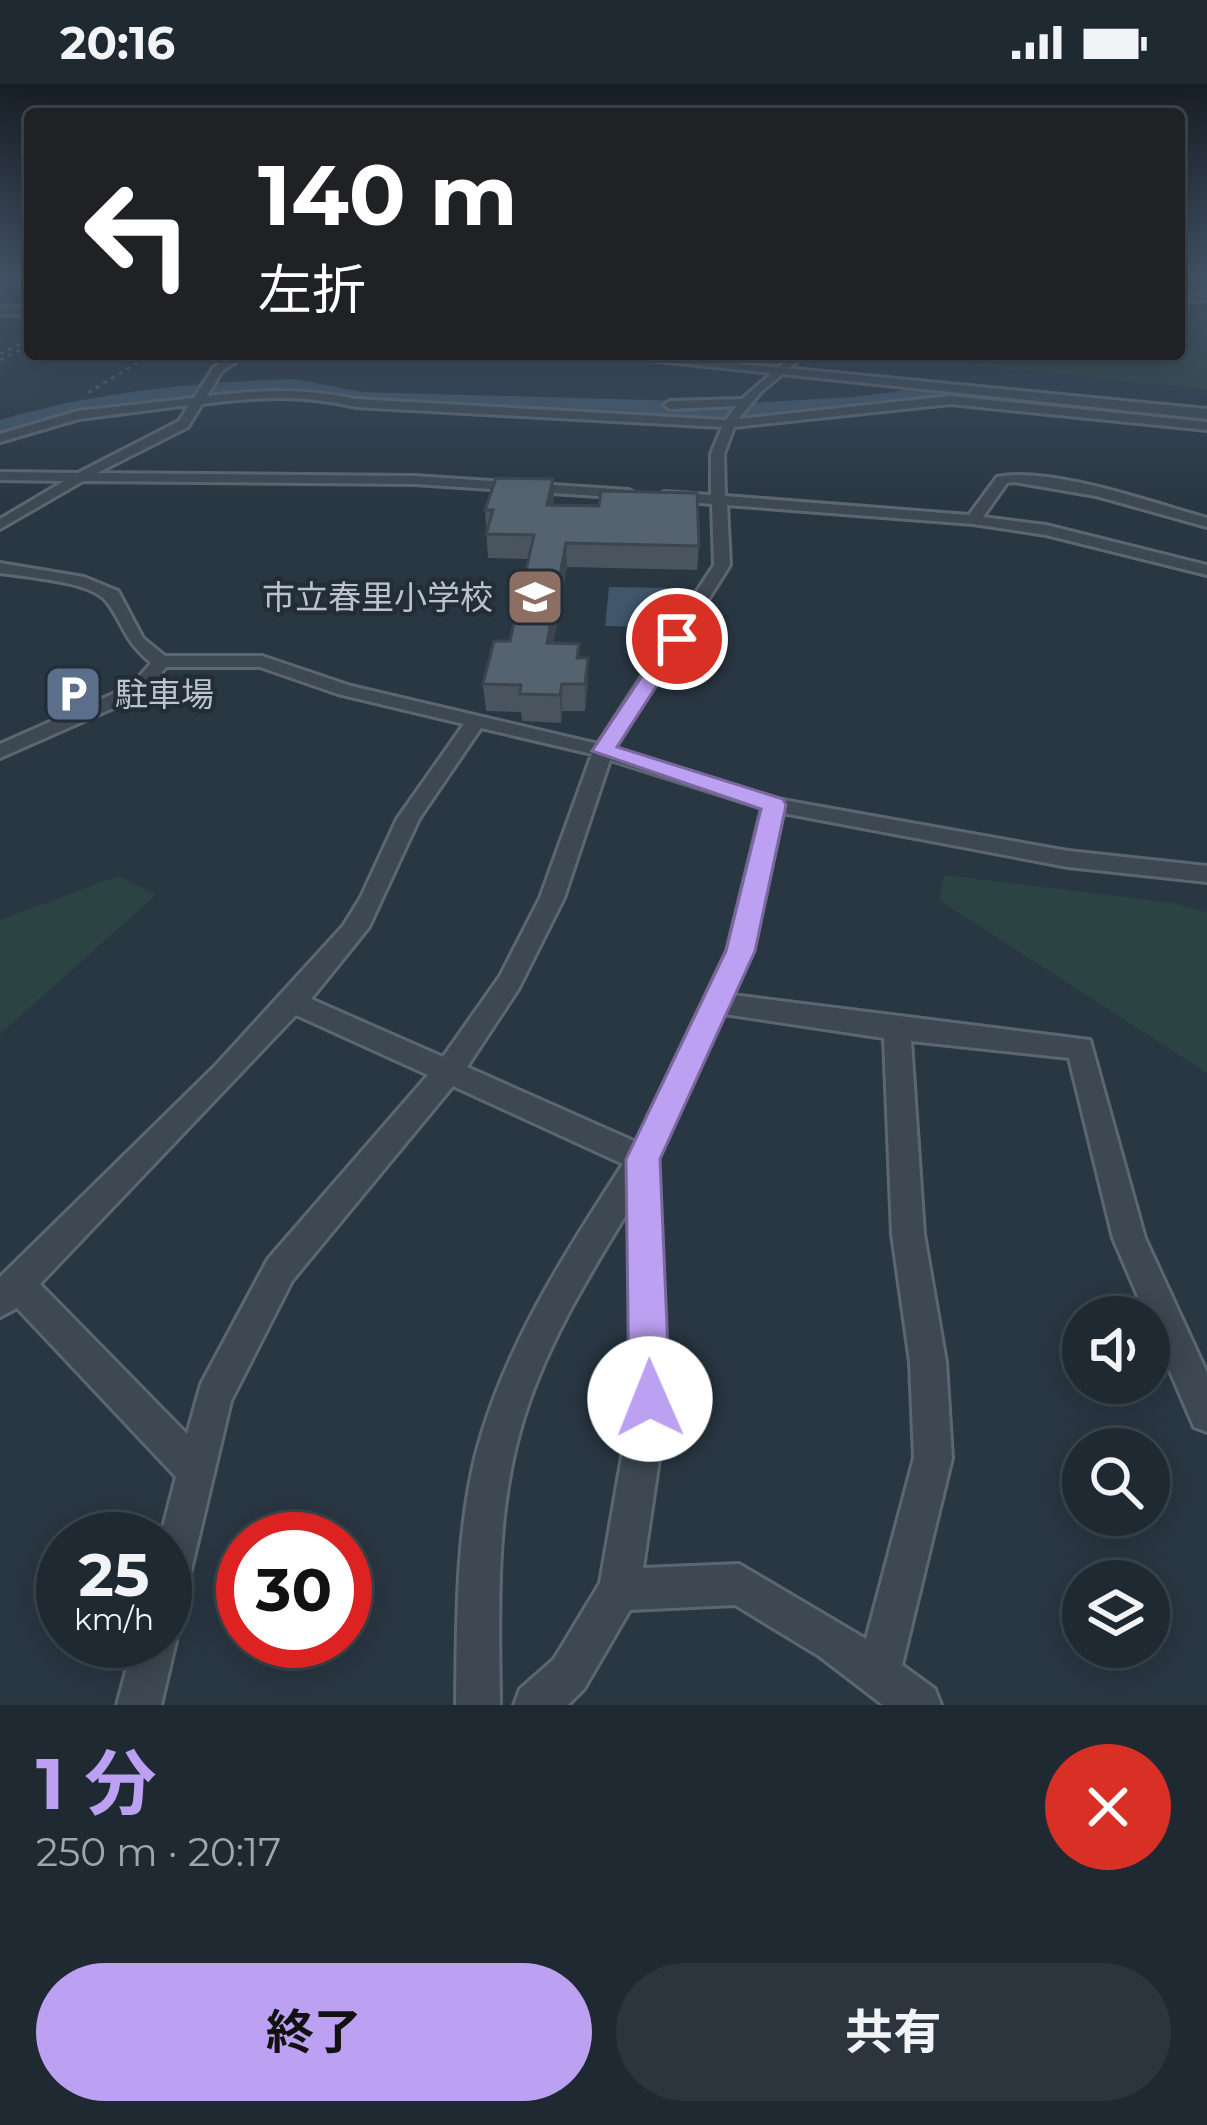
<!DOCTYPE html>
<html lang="ja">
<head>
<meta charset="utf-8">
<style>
  :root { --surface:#1f2932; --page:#2c353e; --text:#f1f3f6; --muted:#a1a6ac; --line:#3c454d; --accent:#bca0f2 }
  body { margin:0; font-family:Montserrat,"Noto Sans JP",sans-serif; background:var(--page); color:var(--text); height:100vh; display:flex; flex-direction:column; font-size:45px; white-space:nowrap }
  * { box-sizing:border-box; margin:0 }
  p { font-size:39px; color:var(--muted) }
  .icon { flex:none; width:66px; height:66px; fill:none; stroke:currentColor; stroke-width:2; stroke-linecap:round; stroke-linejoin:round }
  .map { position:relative; height:1621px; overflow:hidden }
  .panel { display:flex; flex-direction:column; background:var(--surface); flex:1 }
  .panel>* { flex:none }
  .guide { position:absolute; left:24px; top:24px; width:1161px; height:252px; border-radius:12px; box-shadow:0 6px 30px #0003,0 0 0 3px var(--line); background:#202124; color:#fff; overflow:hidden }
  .fabs { position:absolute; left:1062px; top:1212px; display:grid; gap:24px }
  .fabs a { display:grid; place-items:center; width:108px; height:108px; border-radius:50%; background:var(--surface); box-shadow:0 6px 30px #0003,0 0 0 3px var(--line); font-size:60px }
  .speed { position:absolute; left:36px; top:1428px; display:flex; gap:24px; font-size:60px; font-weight:700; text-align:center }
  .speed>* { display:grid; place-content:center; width:156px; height:156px; border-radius:50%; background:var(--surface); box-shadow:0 6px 30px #0003,0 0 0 3px var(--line); line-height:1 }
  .speed small { font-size:30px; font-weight:400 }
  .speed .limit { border:18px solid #d22; background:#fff; color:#111 }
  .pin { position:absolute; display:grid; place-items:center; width:102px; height:102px; color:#fff; margin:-51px; border:6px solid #fff; border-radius:50%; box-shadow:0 3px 12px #0007 }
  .me { position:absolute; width:132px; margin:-66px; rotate:359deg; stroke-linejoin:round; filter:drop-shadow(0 0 9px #0008) }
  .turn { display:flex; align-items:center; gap:42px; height:252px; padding:0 36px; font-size:54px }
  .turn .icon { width:156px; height:156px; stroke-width:2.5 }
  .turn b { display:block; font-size:84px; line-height:102px }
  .round { display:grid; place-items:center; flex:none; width:126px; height:126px; border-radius:63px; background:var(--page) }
  .overview { display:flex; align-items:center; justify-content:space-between; height:204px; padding:0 36px }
  h1 { font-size:72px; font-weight:700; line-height:90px; color:var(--accent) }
  .action { display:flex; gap:24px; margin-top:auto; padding:24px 36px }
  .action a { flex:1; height:138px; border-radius:72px; background:var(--accent); color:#111; font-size:48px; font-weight:700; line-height:138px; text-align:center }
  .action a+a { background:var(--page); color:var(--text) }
  .status { display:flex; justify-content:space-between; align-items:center; height:84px; padding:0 60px; background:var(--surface); direction:ltr }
  .status svg { height:33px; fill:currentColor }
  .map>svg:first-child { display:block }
  .green { fill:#2b4343 }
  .water { fill:#40566a }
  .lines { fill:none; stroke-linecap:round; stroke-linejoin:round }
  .river { fill:#40566a; fill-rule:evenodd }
  .minor-casing { stroke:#5c6670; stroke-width:6 }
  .tertiary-casing { stroke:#5c6670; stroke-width:6 }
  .path { stroke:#4a5f60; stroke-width:3; stroke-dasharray:4.5 4.5; stroke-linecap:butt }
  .minor { fill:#3d4852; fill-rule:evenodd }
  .tertiary { fill:#3d4852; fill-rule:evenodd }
  .wall { fill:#49545f }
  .shaded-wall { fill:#3c454e }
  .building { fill:#55626f; stroke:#3c454e; stroke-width:3 }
  .route { fill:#bca0f2; stroke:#7a689d; stroke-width:3 }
  .labels { text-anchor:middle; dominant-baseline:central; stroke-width:9; stroke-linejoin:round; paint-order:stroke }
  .far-poi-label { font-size:33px; fill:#bbc3cc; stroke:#222d38; text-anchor:end }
</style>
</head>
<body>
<div class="status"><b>20:16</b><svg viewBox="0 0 49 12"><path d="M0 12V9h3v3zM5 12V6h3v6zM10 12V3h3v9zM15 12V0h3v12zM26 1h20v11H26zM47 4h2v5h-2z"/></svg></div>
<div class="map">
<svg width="1207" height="1621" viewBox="0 0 1207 1621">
  <rect width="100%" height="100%" fill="#293743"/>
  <path class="green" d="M1207 227V305L975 282 964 270H1179V231Z
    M944 791 1172 819 1207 828V989L939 816Z
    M118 792 156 811 0 950V836Z"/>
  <path class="water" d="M609 503 671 504 672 525 649 524 648 543 605 542Z"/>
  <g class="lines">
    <path class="river" d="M293 295 363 308 751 319 854 313 953 300 1207 330V348L953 316 854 331 751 337 363 324 293 311 232 313 62 336 0 355V336C94 308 195 298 293 295Z"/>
    <g class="minor-casing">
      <path id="minor" d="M1207 210V216L1179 218V212Z
        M235 270H248L222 287 207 312C260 306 304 304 356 315L726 336 736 322 670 325 664 321 670 317 742 315 794 270H806L761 308 738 335 950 312 1207 338V346L950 320 734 343 724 370 725 412 969 431 997 393C1051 382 1153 419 1207 434V443L1096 412 1014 398 1007 399 983 433 1046 441 1207 481V491L1046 451 973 440 727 421 730 481 615 664 777 715 1068 767 1207 782V798L1068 783 783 729 753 867 733 911 1090 956 1145 1154 1207 1289V1348L1194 1343 1113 1154 1069 974 911 957 924 1150 946 1278 952 1374 902 1581 935 1605 941 1621H883L819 1572 735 1521 630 1526 584 1605 568 1621H514L520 1605 554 1575 600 1499 632 1315 629 1126C586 1196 542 1268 520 1347 495 1436 499 1530 500 1621H456C457 1539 456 1454 475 1374 502 1267 563 1172 623 1080L453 1002 292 1197 231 1317 180 1533 165 1539V1455H160L176 1393 17 1224 0 1233V1193L215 982 343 842 361 813 397 735 464 640 338 610 260 583H166L145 610 0 674V660L131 602 151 579C122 554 126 544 107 518 91 497 26 493 0 489V479L84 493 118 507 143 554 165 572H262L351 602 598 660 714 481 712 420 664 416 657 412 664 408 711 411V370L722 343 356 323C300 310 259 313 202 320L188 343 97 389 414 392 629 406 636 410 629 414 414 400 83 397 0 445V435L64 397 0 396V388L78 389 179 337 189 321 79 335 0 358V350L78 327 194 314 214 283ZM481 644 592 670 540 814 500 892 443 973 311 915 369 843 419 735ZM610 676 762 724 727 867 636 1058 467 983 519 904 564 814ZM724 930 884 954 892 1150 910 1278 914 1374 866 1555 739 1480 643 1484 668 1315 658 1075ZM296 931 428 991 268 1175 201 1300 187 1350 40 1200Z
        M165 1540 170 1542 176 1557 161 1621H117L134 1557H165Z"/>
    </g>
    <g class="tertiary-casing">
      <path id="tertiary" d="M0 222 30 224V232L0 230Z
        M592 270H640L1207 325V335Z"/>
    </g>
    <path class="path" d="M0 270 30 255
      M0 276 30 261
      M88 309 151 270"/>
    <use href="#minor" class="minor"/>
    <use href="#tertiary" class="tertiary"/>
  </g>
  <path class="wall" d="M553 395V421L699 462 697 486 567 483 553 559 579 560V574L588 601 585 627H562L561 639 522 637 521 628 486 627 483 600 510 557 528 475 488 474 485 426Z"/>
  <path class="shaded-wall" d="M553 395 554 418 548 444 547 421Z
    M566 459 567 483 549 585 547 559Z
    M588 574V601L585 627V600Z
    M562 600V627L561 639 560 611Z"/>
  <path class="building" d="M496 394 553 395 547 421 599 422 601 407 697 409 699 462 566 459 547 559 579 560 577 574H588L585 600H562L560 611 520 610 521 601 483 600 494 557H510L534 451 486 450 493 426H485Z"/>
  <linearGradient id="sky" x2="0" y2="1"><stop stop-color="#171e25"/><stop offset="0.46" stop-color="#435366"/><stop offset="1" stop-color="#435366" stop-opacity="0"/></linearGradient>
  <rect width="1207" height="421" fill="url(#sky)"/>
  <path class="route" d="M677 549 687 555 617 663 783 715 786 721 755 867 660 1075 670 1315 664 1330 650 1336 635 1330 629 1315 626 1075 726 867 761 725 592 667 670 550Z"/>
  <defs>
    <g id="school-square" transform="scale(3)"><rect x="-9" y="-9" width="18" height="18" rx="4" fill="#8d6e63" stroke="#222d38"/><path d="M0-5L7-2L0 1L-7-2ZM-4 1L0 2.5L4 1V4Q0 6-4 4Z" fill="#fff"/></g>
    <g id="parking-square" transform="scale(3)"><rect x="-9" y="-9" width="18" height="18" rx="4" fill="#5c6f8a" stroke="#222d38"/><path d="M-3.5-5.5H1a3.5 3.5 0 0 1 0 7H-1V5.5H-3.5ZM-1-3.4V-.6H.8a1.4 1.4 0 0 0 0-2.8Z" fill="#fff"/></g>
  </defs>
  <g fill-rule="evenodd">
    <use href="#school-square" x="535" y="513"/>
    <use href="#parking-square" x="73" y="610"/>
  </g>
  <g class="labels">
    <g class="far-poi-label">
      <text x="493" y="513">市立春里小学校</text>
      <text x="115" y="610" text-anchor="start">駐車場</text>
    </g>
  </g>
</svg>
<div class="fabs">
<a><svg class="icon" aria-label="sound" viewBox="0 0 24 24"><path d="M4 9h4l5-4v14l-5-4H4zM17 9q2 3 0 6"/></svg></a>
<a><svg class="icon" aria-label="search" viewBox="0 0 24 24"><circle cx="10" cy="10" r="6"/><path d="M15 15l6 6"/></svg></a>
<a><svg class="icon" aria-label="layers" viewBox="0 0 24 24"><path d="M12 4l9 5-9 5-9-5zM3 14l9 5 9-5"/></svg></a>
</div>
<div class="speed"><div>25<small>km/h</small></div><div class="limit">30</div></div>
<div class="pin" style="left:677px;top:555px;background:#d93025"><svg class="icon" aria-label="arrive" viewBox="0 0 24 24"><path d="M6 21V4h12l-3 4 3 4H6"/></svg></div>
<svg class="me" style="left:650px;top:1315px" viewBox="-20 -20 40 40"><circle r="19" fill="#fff"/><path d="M0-13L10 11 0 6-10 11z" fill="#bca0f2"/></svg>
<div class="guide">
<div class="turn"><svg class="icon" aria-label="left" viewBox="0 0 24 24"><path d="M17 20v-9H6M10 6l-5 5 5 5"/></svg><div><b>140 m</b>左折</div></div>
</div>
</div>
<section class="panel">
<div class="overview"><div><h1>1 分</h1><p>250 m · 20:17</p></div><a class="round" style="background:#d93025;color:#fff"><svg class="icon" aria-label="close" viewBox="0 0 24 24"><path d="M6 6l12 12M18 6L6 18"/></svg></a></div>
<div class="action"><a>終了</a><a>共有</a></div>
</section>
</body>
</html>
